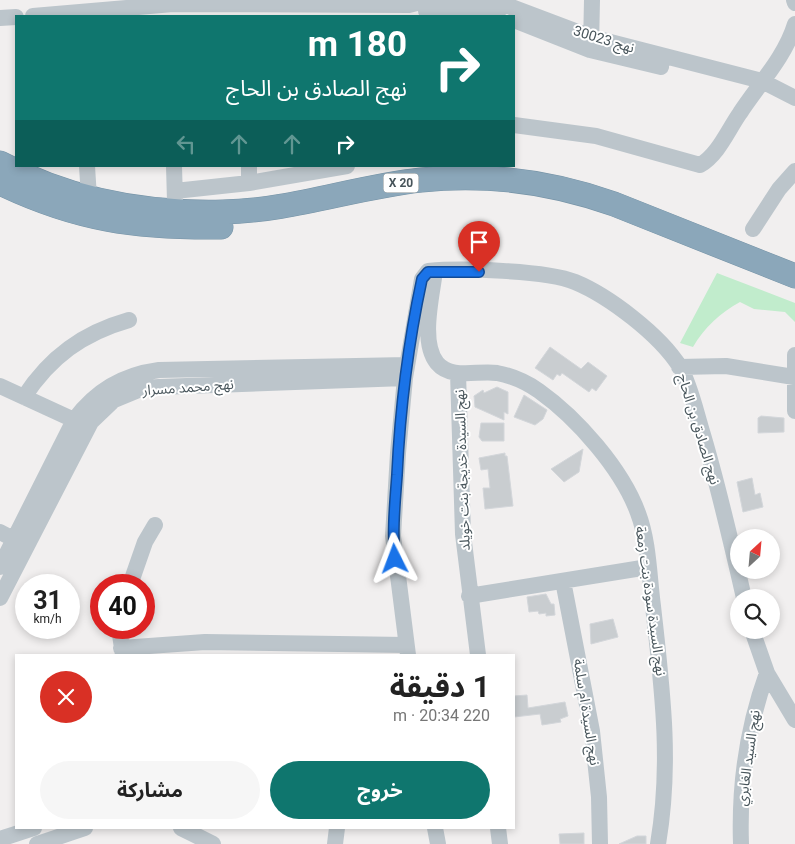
<!DOCTYPE html>
<html lang="ar">
<head>
<meta charset="utf-8">
<style>
  :root { --surface:#fff; --page:#f6f6f6; --text:#222; --muted:#767676; --accent:#0f766e }
  body { margin:0; font-family:Roboto,"Noto Sans Arabic",sans-serif; background:var(--page); color:var(--text); direction:rtl; height:100vh; display:flex; flex-direction:column; font-size:19px; white-space:nowrap }
  * { box-sizing:border-box; margin:0 }
  p { font-size:16px; color:var(--muted) }
  .icon { flex:none; width:28px; height:28px; fill:none; stroke:currentColor; stroke-width:2; stroke-linecap:round; stroke-linejoin:round }
  .map { position:relative; flex:1; overflow:hidden; direction:ltr }
  .drawer { position:absolute; left:15px; top:654px; width:500px; height:175px; display:flex; flex-direction:column; background:var(--surface); border-radius:0px; box-shadow:0 2px 8px #0003; direction:rtl }
  .drawer>* { flex:none }
  .guide { position:absolute; left:15px; top:15px; width:500px; height:152px; border-radius:0px; box-shadow:0 2px 8px #0003; direction:rtl; background:#0f766e; color:#fff; overflow:hidden }
  .needle { width:32px; rotate:26deg }
  .buttons { position:absolute; left:730px; top:529px; display:grid; gap:10px }
  .buttons a { display:grid; place-items:center; width:50px; height:50px; border-radius:50%; background:var(--surface); box-shadow:0 2px 8px #0003; font-size:25px }
  .speed { position:absolute; left:15px; top:574px; display:flex; gap:10px; font-size:25px; font-weight:700; text-align:center }
  .speed>* { display:grid; place-content:center; width:65px; height:65px; border-radius:50%; background:var(--surface); box-shadow:0 2px 8px #0003; line-height:1 }
  .speed small { font-size:12px; font-weight:400 }
  .speed .limit { border:8px solid #d22; background:#fff; color:#111 }
  .pin { position:absolute; display:grid; place-items:center; width:42px; height:42px; color:#fff; margin:-51px -21px; border-radius:50% 50% 50% 0; rotate:-45deg; box-shadow:0 0 5px #0007 }
  .pin .icon { rotate:45deg }
  .me { position:absolute; width:55px; margin:-28px; rotate:357deg; stroke-linejoin:round; filter:drop-shadow(0 0 4px #0008) }
  .turn { display:flex; align-items:center; gap:18px; height:105px; padding:0 25px; font-size:22px }
  .turn .icon { width:65px; height:65px; stroke-width:2.5 }
  .turn b { display:block; font-size:35px; line-height:42px }
  .lanes { display:flex; align-items:center; height:48px; padding:0 25px; background:#0003; justify-content:center; gap:25px; direction:ltr }
  .lanes .off { opacity:.35 }
  .round { display:grid; place-items:center; flex:none; width:52px; height:52px; border-radius:26px; background:var(--page) }
  .overview { display:flex; align-items:center; justify-content:space-between; height:85px; padding:0 25px }
  h1 { font-size:30px; font-weight:700; line-height:38px }
  .action { display:flex; gap:10px; margin-top:auto; padding:10px 25px }
  .action a { flex:1; height:58px; border-radius:30px; background:var(--accent); color:#fff; font-size:20px; font-weight:700; line-height:58px; text-align:center }
  .action a+a { background:var(--page); color:var(--text) }
  .map>svg:first-child { display:block }
  .green { fill:#c1eccc }
  .building { fill:#c9cdd0; stroke:#d3d6da }
  .lines { fill:none; stroke-linecap:round; stroke-linejoin:round }
  .highway-casing { stroke:#7693a6; stroke-width:25 }
  .minor { stroke:#bcc5cb; stroke-width:16 }
  .highway { stroke:#8ba7ba; stroke-width:24 }
  .route-casing { stroke:#114b97; stroke-width:12 }
  .route { stroke:#1a73e8; stroke-width:9 }
  .labels { text-anchor:middle; dominant-baseline:central; stroke-width:4; stroke-linejoin:round; paint-order:stroke }
  .shield { fill:#fff; stroke:#7f888c; stroke-width:1 }
  .shield-label { font-size:12px; font-weight:bold; fill:#48555b }
  .street-label { font-size:14px; fill:#48555b; stroke:#fff }
</style>
</head>
<body>
<div class="map">
<svg width="795" height="844" viewBox="0 0 795 844">
  <rect width="100%" height="100%" fill="#f1efef"/>
  <path class="green" d="M717 273 795 303V322L785 312 754 309 740 302C720 313 704 328 693 347L680 343Z"/>
  <path class="building" d="M550 347 581 369 588 362 607 376 596 391 592 388 589 392 562 373 560 376 557 374 553 380 535 368Z
    M497 387 508 392V414L504 412V420L475 407 474 396 483 390 484 393Z
    M524 395 547 410 543 419 535 425 514 417Z
    M761 416 784 418V432L758 433V418Z
    M481 423H504V441H482L479 437Z
    M583 449 579 472 564 482 551 469Z
    M505 453V456H507L513 506 485 509 483 488H490L488 469 481 470 479 458Z
    M752 478 755 495 760 493 763 507 743 512 737 482Z
    M546 594 551 604H554L555 615 546 616V613L539 614 538 611 529 612 527 597Z
    M613 619 618 637 591 644 590 624Z
    M527 695 528 708 565 702 568 716 560 719 561 722 542 725 540 714 514 717V696Z
    M584 833V844H560L559 834Z
    M637 836H646V844H619Z"/>
  <g class="lines">
    <g class="highway-casing">
      <path id="highway" d="M0 163C69 200 145 214 223 212 290 211 355 187 421 180 487 173 552 182 614 204L795 276
        M0 183C77 220 136 228 221 227"/>
    </g>
    <path class="minor" d="M794 0 795 3
      M426 11 498 16
      M33 16 173 4 409 5 425 1 454 0 501 3 591 37 762 81 795 98
      M0 18 16 17
      M514 20 590 50 661 67
      M591 46 592 0
      M514 125 596 136 700 165C718 155 728 130 740 113 759 84 785 57 795 24
      M87 166 89 198
      M174 166 175 201
      M249 183V166
      M175 191 249 183 347 166
      M753 229 779 189 795 171
      M435 271C432 296 420 342 437 363 451 380 478 370 497 373 513 376 526 382 539 391 577 418 622 469 638 513 649 542 649 576 653 606 662 688 672 762 658 844
      M795 355V411
      M679 367 726 366 794 377
      M458 373 463 534 478 655
      M0 386 74 420
      M24 397C50 357 83 333 129 320
      M0 532 23 544
      M0 567 74 420C96 391 122 375 159 370L407 365
      M563 581 592 731 599 797 600 844
      M130 585 145 542 155 525
      M469 596 648 567
      M0 598 91 422 114 400 143 388 159 387 405 378
      M119 628 123 655
      M752 630 767 673 795 720
      M121 648 205 642 406 645
      M408 655 393 536 398 453 405 378 422 279 428 271C460 268 546 270 575 282 609 296 660 335 680 367 690 385 695 408 701 428 718 484 731 541 744 598
      M181 828 213 844
      M435 828 438 844
      M498 828 500 844
      M0 839 34 828
      M37 844 85 828
      M335 844 337 828
      M741 844C739 786 747 728 767 673"/>
    <use href="#highway" class="highway"/>
  </g>
  <g class="lines">
    <g class="route-casing">
      <path id="route" d="M395 559C392 531 395 503 397 475 400 410 408 344 422 279L428 272H479"/>
    </g>
    <use href="#route" class="route"/>
  </g>
  <g class="labels">
    <rect class="shield" x="383.5" y="173.5" width="35" height="19" rx="4"/>
    <g class="shield-label">
      <text x="401" y="183">X 20</text>
    </g>
    <g class="street-label">
      <text transform="translate(604 39) rotate(17)">نهج 30023</text>
      <text transform="translate(188 387) rotate(-4)">نهج محمد مسرار</text>
      <text transform="translate(699 429) rotate(73)">نهج الصادق بن الحاج</text>
      <text transform="translate(462 470) rotate(-92)">نهج السيدة خديجة بنت خويلد</text>
      <text transform="translate(651 601) rotate(82)">نهج السيدة سودة بنت زمعة</text>
      <text transform="translate(587 712) rotate(81)">نهج السيدة ام سلمة</text>
      <text transform="translate(748 758) rotate(-82)">نهج السيد الغابري</text>
    </g>
  </g>
</svg>
<div class="buttons">
<a><svg class="needle" viewBox="-14 -14 28 28"><path d="M0-13l5 13h-10z" fill="#e53935"/><path d="M0 13l5-13h-10z" fill="#767676"/></svg></a>
<a><svg class="icon" aria-label="search" viewBox="0 0 24 24"><circle cx="10" cy="10" r="6"/><path d="M15 15l6 6"/></svg></a>
</div>
<div class="speed"><div>31<small>km/h</small></div><div class="limit">40</div></div>
<div class="pin" style="left:479px;top:272px;background:#d93025"><svg class="icon" aria-label="arrive" viewBox="0 0 24 24"><path d="M6 21V4h12l-3 4 3 4H6"/></svg></div>
<svg class="me" style="left:395px;top:559px" viewBox="-20 -20 40 40"><path d="M0-17L14 15 0 8-14 15z" fill="#1a73e8" stroke="#fff" stroke-width="4"/></svg>
<div class="guide">
<div class="turn"><svg class="icon" aria-label="right" viewBox="0 0 24 24"><path d="M7 20v-9h11M14 6l5 5-5 5"/></svg><div><b>180 m</b>نهج الصادق بن الحاج</div></div>
<div class="lanes"><svg class="icon off" aria-label="left" viewBox="0 0 24 24"><path d="M17 20v-9H6M10 6l-5 5 5 5"/></svg><svg class="icon off" aria-label="ahead" viewBox="0 0 24 24"><path d="M12 20V5M6 11l6-6 6 6"/></svg><svg class="icon off" aria-label="ahead" viewBox="0 0 24 24"><path d="M12 20V5M6 11l6-6 6 6"/></svg><svg class="icon" aria-label="right" viewBox="0 0 24 24"><path d="M7 20v-9h11M14 6l5 5-5 5"/></svg></div>
</div>
<section class="drawer">
<div class="overview"><div><h1>1 دقيقة</h1><p>220 m · 20:34</p></div><a class="round" style="background:#d93025;color:#fff"><svg class="icon" aria-label="close" viewBox="0 0 24 24"><path d="M6 6l12 12M18 6L6 18"/></svg></a></div>
<div class="action"><a>خروج</a><a>مشاركة</a></div>
</section>
</div>
</body>
</html>
